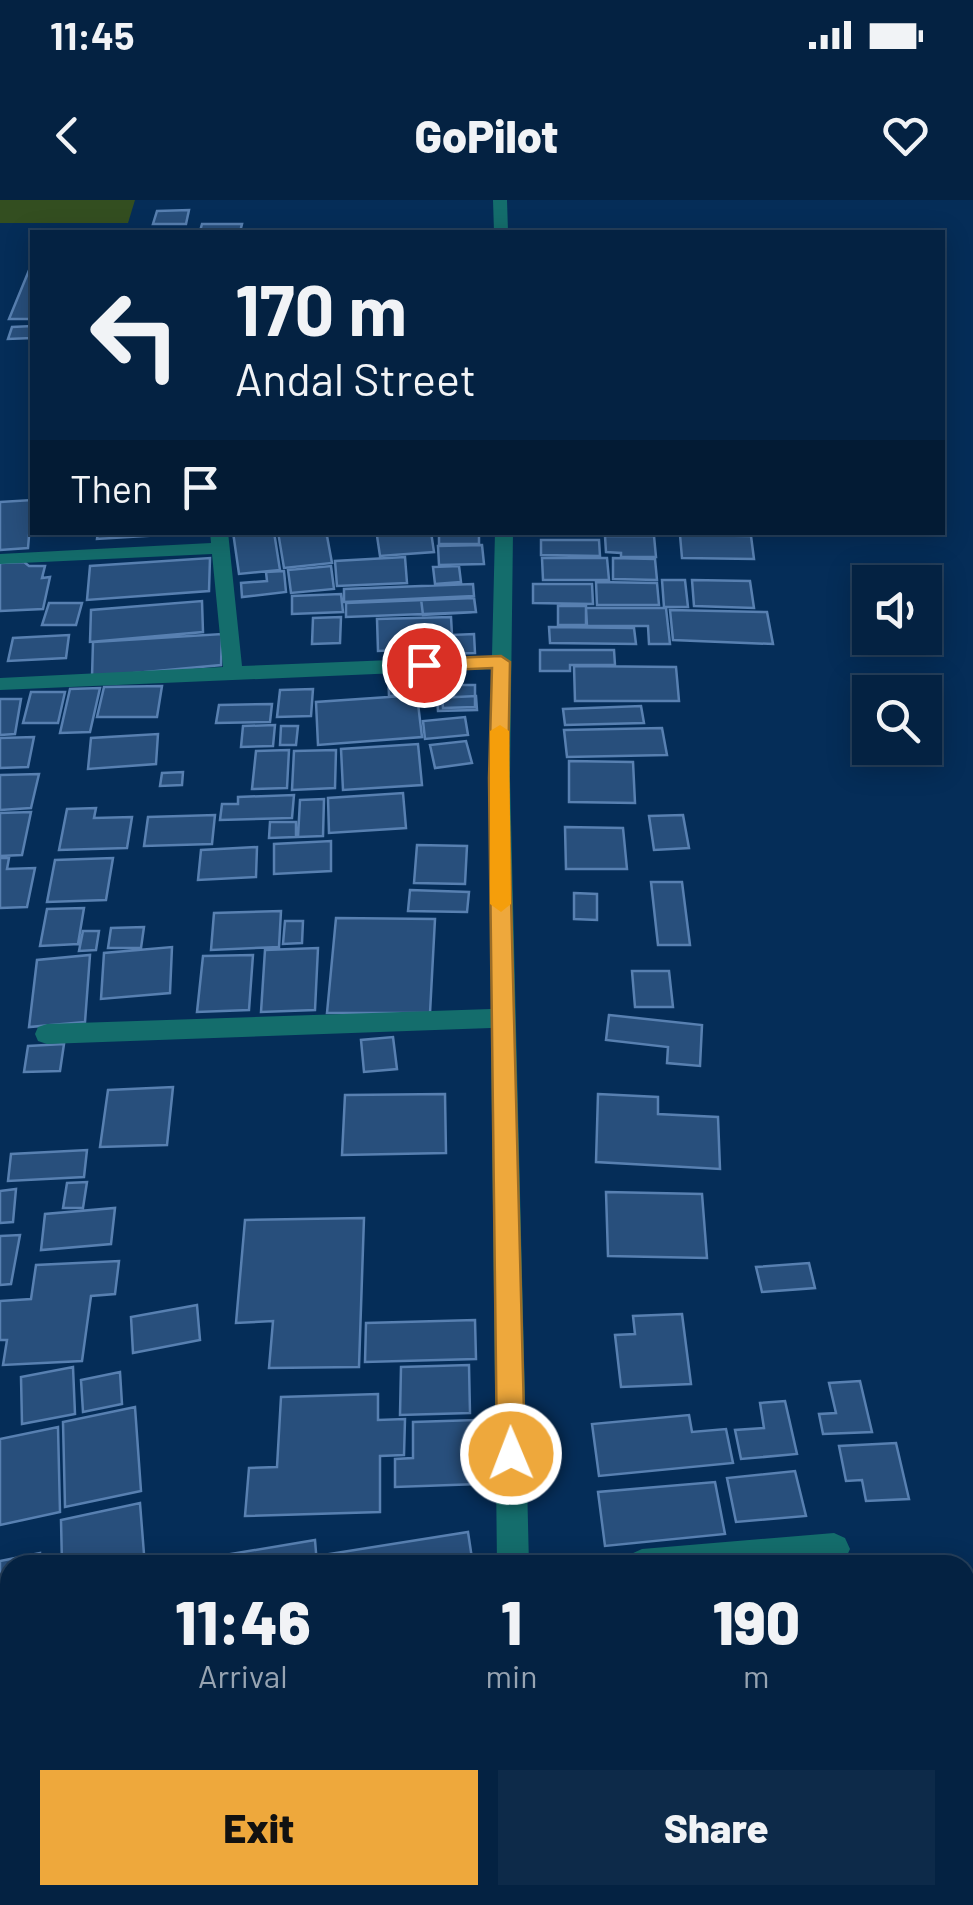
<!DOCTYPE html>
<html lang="en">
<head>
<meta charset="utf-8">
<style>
  :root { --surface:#042242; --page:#0d2a49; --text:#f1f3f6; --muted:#97a4b2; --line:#253f5b; --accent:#eea83c }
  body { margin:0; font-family:Barlow,sans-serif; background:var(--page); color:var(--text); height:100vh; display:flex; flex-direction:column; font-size:38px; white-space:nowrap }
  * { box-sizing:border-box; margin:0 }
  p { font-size:32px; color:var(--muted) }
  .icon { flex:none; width:55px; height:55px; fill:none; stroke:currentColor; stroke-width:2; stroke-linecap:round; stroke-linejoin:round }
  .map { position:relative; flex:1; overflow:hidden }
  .panel { position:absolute; left:0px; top:1355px; width:975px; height:350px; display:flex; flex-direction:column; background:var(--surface); border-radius:30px 30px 0 0; box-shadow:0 5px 25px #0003,0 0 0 2px var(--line) }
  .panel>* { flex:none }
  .banner { position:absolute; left:30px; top:30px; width:915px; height:305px; border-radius:0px; box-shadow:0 5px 25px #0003,0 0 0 2px var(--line); background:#042242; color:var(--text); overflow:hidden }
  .fabs { position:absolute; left:852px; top:365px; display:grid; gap:20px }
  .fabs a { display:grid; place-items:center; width:90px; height:90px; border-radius:0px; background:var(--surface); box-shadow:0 5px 25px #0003,0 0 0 2px var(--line); font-size:50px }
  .pin { position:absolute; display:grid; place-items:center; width:85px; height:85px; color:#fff; margin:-42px; border:5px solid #fff; border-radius:50%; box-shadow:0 2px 10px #0007 }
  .me { position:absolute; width:110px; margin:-55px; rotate:359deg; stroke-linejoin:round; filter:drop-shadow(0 0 8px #0008) }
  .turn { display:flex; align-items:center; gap:35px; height:210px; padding:0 40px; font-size:45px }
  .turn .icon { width:130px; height:130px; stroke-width:2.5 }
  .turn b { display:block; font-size:70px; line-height:85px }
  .then { display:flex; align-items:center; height:95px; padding:0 40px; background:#0003; gap:20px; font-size:38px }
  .eta { display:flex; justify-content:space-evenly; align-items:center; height:170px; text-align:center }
  .eta b { font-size:60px; font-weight:800; line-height:70px }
  .primary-button { display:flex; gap:20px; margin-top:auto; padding:20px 40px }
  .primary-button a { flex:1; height:115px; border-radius:0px; background:var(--accent); color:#111; font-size:40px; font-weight:800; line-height:115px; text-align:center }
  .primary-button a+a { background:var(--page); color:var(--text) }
  .status { display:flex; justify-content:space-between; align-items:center; height:70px; padding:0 50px; background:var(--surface); direction:ltr }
  .status svg { height:28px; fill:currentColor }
  header { display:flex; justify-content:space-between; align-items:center; height:130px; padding:0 40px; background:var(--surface); font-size:45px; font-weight:800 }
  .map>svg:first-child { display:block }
  .green { fill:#334e20 }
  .building { fill:#284f7c; stroke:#5880b1; stroke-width:2.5 }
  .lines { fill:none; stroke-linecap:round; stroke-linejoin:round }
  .minor { fill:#146d6c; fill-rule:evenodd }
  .route { fill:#eea83c; stroke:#9b6d27; stroke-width:2.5 }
  .slow { fill:#f59e0b }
</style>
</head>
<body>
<div class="status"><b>11:45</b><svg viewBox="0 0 49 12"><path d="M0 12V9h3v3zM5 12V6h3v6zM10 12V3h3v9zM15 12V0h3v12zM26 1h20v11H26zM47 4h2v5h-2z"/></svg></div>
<header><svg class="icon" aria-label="back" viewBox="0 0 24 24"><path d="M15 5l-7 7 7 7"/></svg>GoPilot<svg class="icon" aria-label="heart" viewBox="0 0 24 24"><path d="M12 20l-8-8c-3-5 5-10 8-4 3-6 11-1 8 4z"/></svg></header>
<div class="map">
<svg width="973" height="1705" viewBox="0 0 973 1705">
  <rect width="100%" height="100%" fill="#052d58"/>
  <path class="green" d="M0 0H135L128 23H0Z"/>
  <path class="building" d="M189 10 186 24H153L157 11Z
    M202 24H242L240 32H159L200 31Z
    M32 63V119H9Z
    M32 126V138L8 139 12 127Z
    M32 300 28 348 0 350V302Z
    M98 332H213L97 339Z
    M233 332H274L280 370 239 374Z
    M278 332 327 336 332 363 284 368Z
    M431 332 434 352 380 356 377 336Z
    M439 332H479V344H439Z
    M680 335 751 336 754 359 682 358Z
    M605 336H654L656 357H621V353L606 352Z
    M541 340H599L600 356 541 355Z
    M482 345 484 364 439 365 438 346Z
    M405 357 407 383 337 386 335 361Z
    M210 358 209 391 87 400 90 366Z
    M542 358H607L609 380H543Z
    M613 358 655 359 657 380 613 379Z
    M24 362 29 366H45L42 378 50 377 43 409 0 411V363Z
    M331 366 334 389 291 393 288 370Z
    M459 366 461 382 435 384 433 367Z
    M284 371 286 392 242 397 241 383 267 381 266 372Z
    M662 380H685L688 407H664Z
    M692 380 750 381 754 408 694 406Z
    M596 382 657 383 659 405H597Z
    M473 384 474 396 344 402V389Z
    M533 384H592L593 404 533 403Z
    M341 394 343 412 292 414V396Z
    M474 397 476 412 423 415 421 399Z
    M474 398 476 412 346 417V403Z
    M202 401 203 432 90 442 91 410Z
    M49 403H82L76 425H42Z
    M558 406H586V425H558Z
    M586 408H666L670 444H649L648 426H587Z
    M670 410 767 412 773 444 673 440Z
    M341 417 340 443 312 444 313 418Z
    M451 417 452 435 474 434 475 453 443 454 442 448 378 451 377 419Z
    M549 427 634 428 636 444 550 443Z
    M222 434 221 465 92 477 93 442Z
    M69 435 66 458 8 461 13 438Z
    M540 450H614L615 465H570V471H540Z
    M574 466 676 467 679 501H575Z
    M431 468 433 494 389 496 388 470Z
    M436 485H475V507L443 508 442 496H436Z
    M162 486 157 517H97L104 487Z
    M100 488 90 532 60 533 70 489Z
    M313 489 311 516 277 517 280 490Z
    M31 492H65L58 523H23Z
    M417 495 422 537 318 545 316 502Z
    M476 496 477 510 438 511 437 498Z
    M0 499H21L15 534 0 535Z
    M272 504 270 522 216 523 219 505Z
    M641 506 644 523 565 525 563 509Z
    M465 517 468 535 425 539 423 521Z
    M275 525 273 546 241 547 243 526Z
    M281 526H298L296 545H280Z
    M662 528 667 555 567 557 564 530Z
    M158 534 156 564 88 569 91 538Z
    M34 537 28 567 0 568V538Z
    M466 541 472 563 435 568 430 545Z
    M418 544 422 585 343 590 341 549Z
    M289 550 287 588 252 589 256 551Z
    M336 550 335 588 292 590 294 551Z
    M569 561 633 562 635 603 569 602Z
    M183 572 182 585 160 586 162 573Z
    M39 574 31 608 0 610V575Z
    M403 593 406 628 329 633 328 598Z
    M294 595 292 618 220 620 222 604H238V597Z
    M324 599 323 636 298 637 300 600Z
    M96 608 94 618 132 617 127 648 59 650 67 609Z
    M31 612 22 655 0 656V613Z
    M215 615 212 644 144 646 148 617Z
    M683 615 689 648 654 650 649 616Z
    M270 622H296V637L269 638Z
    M565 627 623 628 627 669H566Z
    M331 641V671L274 674V644Z
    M417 645 467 646 465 684 414 683Z
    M257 647 256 677 198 680 201 650Z
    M0 658H9L7 669 35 668 27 707 0 708Z
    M113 658 106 700 47 702 55 660Z
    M651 682H682L690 745H658Z
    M410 690 469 692 467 712 408 711Z
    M574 693 597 694V720L574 719Z
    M84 708 78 744 40 746 47 709Z
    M281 711 279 747 211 750 214 713Z
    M336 718 435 719 430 813H327Z
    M285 721H303L302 743 283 744Z
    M144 727 141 748H108L111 728Z
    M83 731H99L96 750 79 751Z
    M172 747 170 793 101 799 104 753Z
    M318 748 315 810 261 812 265 750Z
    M90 755 85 822 29 827 37 760Z
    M253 755 249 810 197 812 203 756Z
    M632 771H669L673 807H635Z
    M609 815 702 825 700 866 667 863 668 847 606 840Z
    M393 837 397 869 364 872 361 840Z
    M64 844 60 871 24 872 28 846Z
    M173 887 167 945 100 947 108 890Z
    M445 894 446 953 342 955 345 895Z
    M598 894 658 897V914L718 917 720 969 596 962Z
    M87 950 84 977 8 981 11 954Z
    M87 982 83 1008H63L67 983Z
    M16 989 13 1022 0 1023V991Z
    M606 992 702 994 707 1058 608 1056Z
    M115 1008 111 1044 41 1050 45 1014Z
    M364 1018 359 1167 269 1168 273 1121 236 1123 245 1020Z
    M20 1035 11 1084 0 1085V1036Z
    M119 1061 115 1094 91 1096 82 1161 3 1165 7 1140H0V1101L31 1099 36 1065Z
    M809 1063 815 1088 762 1092 756 1067Z
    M197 1105 200 1140 133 1153 131 1117Z
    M682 1114 691 1184 621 1187 615 1135 635 1134 633 1116Z
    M475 1120 476 1159 365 1162 366 1123Z
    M469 1165 470 1213 400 1215 401 1167Z
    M73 1167 75 1214 22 1224 21 1177Z
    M120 1172 122 1204 83 1212 81 1180Z
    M860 1181 872 1232 823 1234 819 1214 836 1213 829 1183Z
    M378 1194V1220L405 1219 404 1255 380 1256V1312L245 1316 249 1268 277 1267 281 1197Z
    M785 1201 797 1254 741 1259 735 1230 764 1228 760 1203Z
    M135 1207 141 1291 65 1307 63 1222Z
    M689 1215 692 1232 726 1229 733 1263 599 1276 592 1224Z
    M476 1220 479 1284 395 1287V1259L413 1258V1222Z
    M58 1227 60 1312 0 1325V1239Z
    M896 1243 909 1299 866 1301 862 1280 846 1281 839 1246Z
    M795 1271 806 1316 736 1322 727 1278Z
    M715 1282 725 1334 605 1346 598 1292Z
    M140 1303 144 1354 93 1365H62L61 1320Z
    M468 1332 473 1365H324L323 1355Z
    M315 1340 317 1365H171V1364Z
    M40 1353V1365H10V1478L0 1480V1361Z
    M10 1527V1562L0 1564V1529Z
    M965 1542H969L973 1558V1597H965Z
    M10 1568V1607L0 1609V1570Z
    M973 1606V1705H948L945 1695H965V1607Z
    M10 1614V1682L0 1684V1615Z
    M118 1695H152L151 1705H80L118 1701Z
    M186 1695H240V1705H159L185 1701Z
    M255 1695H337V1705H255Z
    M405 1695H474V1705H405Z
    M613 1695H735L737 1705H614Z
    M755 1695H872L874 1705H757Z"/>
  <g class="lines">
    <path class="minor" d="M493 0H507L508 32H494Z
      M210 332H228L242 466 492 456 495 332H513L510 578 529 1365H497L491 828 47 844 38 841 35 834 38 827 47 824 491 809V469L0 490V478L223 467 212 354 0 364V354L211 343Z
      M834 1333 845 1338 850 1349 845 1360 834 1365H626L631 1354 642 1349Z
      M10 1496V1530L0 1532V1498Z
      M499 1695H535V1705H499Z"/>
  </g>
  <path class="route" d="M501 456 510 462 508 578 525 1254 521 1263 511 1267 501 1263 497 1254 489 578 492 468 424 471 416 465 424 459Z"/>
  <path class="slow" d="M500 525 509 531 511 704 501 712 490 704V531Z"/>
</svg>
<div class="fabs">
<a><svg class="icon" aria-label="sound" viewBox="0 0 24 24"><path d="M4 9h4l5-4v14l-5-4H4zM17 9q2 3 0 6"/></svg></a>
<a><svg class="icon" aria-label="search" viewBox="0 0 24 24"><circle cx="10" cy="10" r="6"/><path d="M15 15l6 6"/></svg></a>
</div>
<div class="pin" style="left:424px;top:465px;background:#d93025"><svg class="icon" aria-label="arrive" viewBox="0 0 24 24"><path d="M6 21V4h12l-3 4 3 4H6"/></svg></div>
<svg class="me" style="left:511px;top:1254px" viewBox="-20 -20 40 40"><circle r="17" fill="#eea83c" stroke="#fff" stroke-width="3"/><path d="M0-11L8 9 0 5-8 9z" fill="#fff"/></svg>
<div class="banner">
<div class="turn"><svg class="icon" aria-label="left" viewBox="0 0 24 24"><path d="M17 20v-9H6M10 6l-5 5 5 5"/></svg><div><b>170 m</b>Andal Street</div></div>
<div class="then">Then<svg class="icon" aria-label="arrive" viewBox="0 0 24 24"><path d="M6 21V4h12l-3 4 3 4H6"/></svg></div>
</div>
<section class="panel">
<div class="eta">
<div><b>11:46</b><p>Arrival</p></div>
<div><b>1</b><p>min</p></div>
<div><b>190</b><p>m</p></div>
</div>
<div class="primary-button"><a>Exit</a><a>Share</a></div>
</section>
</div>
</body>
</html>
